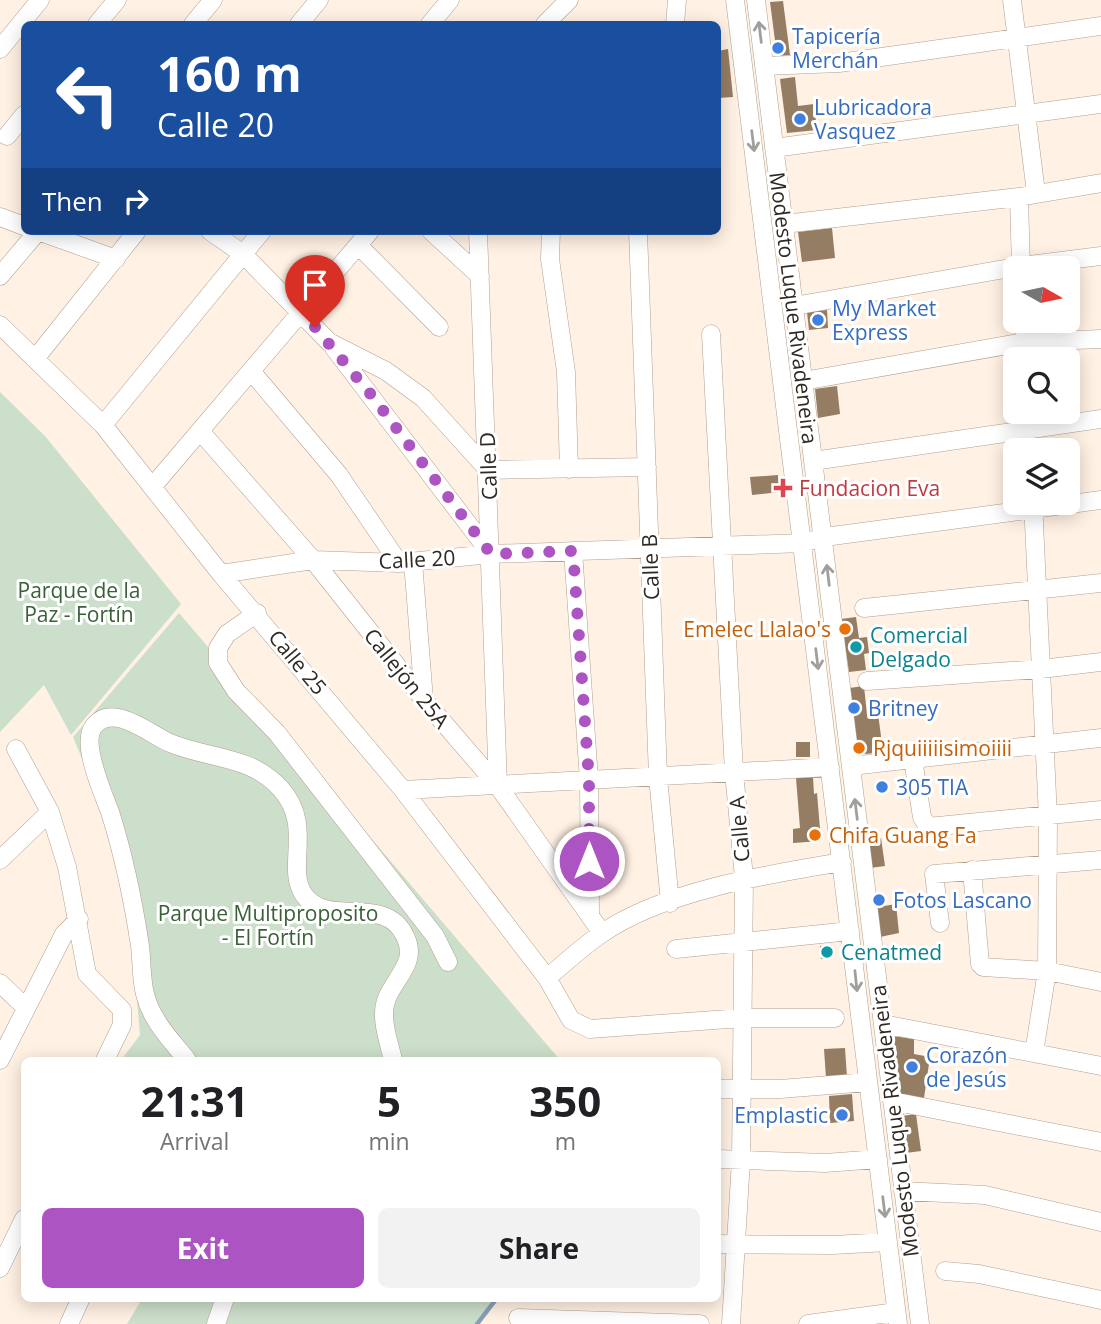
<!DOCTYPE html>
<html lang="en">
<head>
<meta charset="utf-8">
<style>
  :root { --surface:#fff; --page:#f2f2f2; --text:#202124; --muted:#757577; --accent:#ac54c1 }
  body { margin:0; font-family:"Open Sans",sans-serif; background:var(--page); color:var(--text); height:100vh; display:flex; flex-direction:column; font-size:26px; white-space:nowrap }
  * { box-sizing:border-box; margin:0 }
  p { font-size:23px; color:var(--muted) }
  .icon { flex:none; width:38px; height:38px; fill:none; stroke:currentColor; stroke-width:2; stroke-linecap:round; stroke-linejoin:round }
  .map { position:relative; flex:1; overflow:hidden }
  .panel { position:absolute; left:21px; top:1057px; width:700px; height:245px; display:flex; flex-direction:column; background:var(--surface); border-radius:10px; box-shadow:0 4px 18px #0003 }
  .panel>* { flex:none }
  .hud { position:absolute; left:21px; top:21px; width:700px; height:214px; border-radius:10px; box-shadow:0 4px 18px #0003; background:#1a4fa0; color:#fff; overflow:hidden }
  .needle { width:46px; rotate:99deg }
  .tools { position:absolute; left:1003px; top:256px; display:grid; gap:14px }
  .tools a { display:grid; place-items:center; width:77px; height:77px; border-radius:10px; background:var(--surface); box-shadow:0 4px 18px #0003; font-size:35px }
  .pin { position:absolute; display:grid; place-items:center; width:60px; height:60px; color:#fff; margin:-72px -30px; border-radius:50% 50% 50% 0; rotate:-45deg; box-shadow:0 0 7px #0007 }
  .pin .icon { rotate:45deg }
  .me { position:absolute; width:77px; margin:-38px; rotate:0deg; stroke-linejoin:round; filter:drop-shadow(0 0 5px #0008) }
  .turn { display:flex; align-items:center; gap:24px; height:147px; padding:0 21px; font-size:32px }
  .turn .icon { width:91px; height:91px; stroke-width:2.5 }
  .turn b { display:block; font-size:49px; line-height:60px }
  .then { display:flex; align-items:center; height:66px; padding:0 21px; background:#0003; gap:14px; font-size:26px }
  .eta { display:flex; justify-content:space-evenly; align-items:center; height:119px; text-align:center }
  .eta b { font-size:42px; font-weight:700; line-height:49px }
  .button { display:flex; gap:14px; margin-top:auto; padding:14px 21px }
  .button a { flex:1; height:80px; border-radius:10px; background:var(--accent); color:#fff; font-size:28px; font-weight:700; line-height:80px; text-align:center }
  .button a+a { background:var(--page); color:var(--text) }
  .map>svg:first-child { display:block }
  .green { fill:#ccdfca }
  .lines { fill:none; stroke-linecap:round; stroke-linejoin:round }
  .stream { stroke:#8a9ebb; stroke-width:4.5 }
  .building { fill:#957d63 }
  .minor-casing { stroke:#b0a090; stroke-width:19 }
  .minor { stroke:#fff; stroke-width:18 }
  .oneway { stroke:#a19f9c }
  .route { stroke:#ac54c1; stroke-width:12; stroke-dasharray:0 21.6 }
  .shop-dot { fill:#3f7fe0; stroke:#fff; stroke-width:2.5 }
  .health-dot { fill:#e0444e; stroke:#fff; stroke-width:2.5 }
  .food-dot { fill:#e8710a; stroke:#fff; stroke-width:2.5 }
  .culture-dot { fill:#0f9aa8; stroke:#fff; stroke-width:2.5 }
  .labels { text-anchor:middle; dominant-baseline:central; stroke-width:6; stroke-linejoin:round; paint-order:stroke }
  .shop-label { font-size:21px; fill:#366cbe; stroke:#fff; text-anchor:start }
  .street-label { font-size:21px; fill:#2f2922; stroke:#fff }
  .health-label { font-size:21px; fill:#be3a42; stroke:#fff; text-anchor:start }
  .park-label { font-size:21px; fill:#396037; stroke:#fff }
  .food-label { font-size:21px; fill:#c56008; stroke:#fff; text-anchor:start }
  .culture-label { font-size:21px; fill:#0d838f; stroke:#fff; text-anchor:start }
</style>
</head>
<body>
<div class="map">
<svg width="1101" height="1324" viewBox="0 0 1101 1324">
  <rect width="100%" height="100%" fill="#fff1e3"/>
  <path class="green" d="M0 392 45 436 181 604 71 735 44 685 0 732Z
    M179 613 560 1060H121L140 1035 128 898 99 800 73 737Z
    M142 1299H494L476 1324H127Z"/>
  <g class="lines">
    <path class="stream" d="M477 1324 497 1298"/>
  </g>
  <path class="building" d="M783 1 790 55 777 56 770 2Z
    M728 49 733 97 718 98V51Z
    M795 77 798 106 814 104 817 130 787 133 780 79Z
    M832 228 835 258 802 262 798 232Z
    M827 310 828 328 809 330 807 312Z
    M837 386 840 414 818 418 815 389Z
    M778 475 780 492 752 495 750 477Z
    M856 617 859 638 867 637 869 653 864 654 866 670 849 672 841 619Z
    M864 686 867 715 878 713 883 752 857 755 849 688Z
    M796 742H810V757H796Z
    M813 777 814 794 817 793 821 841 793 843V829L800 828 796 778Z
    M881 838 885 866 870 868 866 840Z
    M882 893 884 906 896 904 899 933 880 937 873 894Z
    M832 945 833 957 821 959 820 946Z
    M892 1036 914 1039V1054L930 1057 924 1098 899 1095Z
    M845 1048 847 1077 826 1078 824 1049Z
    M852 1094 854 1121 830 1123 829 1096Z
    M916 1114 921 1151 906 1153 902 1116Z"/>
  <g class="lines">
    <g class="minor-casing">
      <path id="minor" d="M735 0 898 1324
        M756 0 920 1324
        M1012 0 1036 193
        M97 24 117 0
        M193 24 213 0
        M299 24 319 0
        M430 24 450 0
        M545 24 569 0
        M675 24 677 0
        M0 49 40 0
        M764 66 839 63 1101 26
        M7 136 24 115
        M774 148 1101 104
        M1019 197 1021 268
        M0 217 24 226
        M784 224 1019 197 1101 183
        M38 231 116 259
        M210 231 243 254 329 342 386 371 423 398 488 470 647 467
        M431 231 480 276
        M478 231 498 786
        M551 231 550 259 566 372 569 469
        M638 231 658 777 670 903
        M358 245 439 327
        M0 276 38 231
        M794 306 1021 266 1101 256
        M1024 320 1026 359
        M0 325 103 425 221 574 403 790 547 978 571 1020 590 1029 742 1018H835
        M711 334 734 772 744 878 741 1160 731 1324
        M334 348 491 554
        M35 359 137 231
        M251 371 339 475 399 563
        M803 381 1025 342 1101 339
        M1029 411 1031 450
        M103 425 262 231
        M200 431 313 560 424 700 498 786 602 933
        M813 461 1101 419
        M153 486 370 231
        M1033 502 1048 817 1047 971 1034 1053
        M832 536 1101 500
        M573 551 589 780 590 915
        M413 562 424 700
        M221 574 313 560 399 563 491 554 803 543 813 540
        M864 608 1101 583
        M257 613 227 634 218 648V663L236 691 277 733 435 936 448 962
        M867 681 1041 669 1101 662
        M16 749 50 812 67 867 87 974 122 1010V1025L105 1060
        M913 759 922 817 928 827 1101 810
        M851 766 1101 738
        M403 790 830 767
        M0 860 50 812
        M972 870 980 964 983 967 1047 971 1101 982
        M940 923 934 874 1101 860
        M676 949 850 931
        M547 978C565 963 582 947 601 934 662 891 769 874 842 862
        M0 983 25 1007
        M883 1024 1101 1066
        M0 1060 64 934 79 919
        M187 1060C171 1040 151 1020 145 994 141 979 142 962 140 946 133 900 124 856 110 812 103 793 80 743 94 726 113 702 151 735 170 743 208 759 251 755 281 789 314 826 285 868 304 895 328 929 385 893 405 936 418 962 396 976 387 998 379 1017 389 1042 393 1060
        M718 1089H780L868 1082
        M892 1101 1101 1142
        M718 1159 825 1163 878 1159
        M903 1191 985 1195 1101 1222
        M718 1244 833 1245 888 1242
        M0 1268 24 1219
        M945 1271 979 1274 1101 1300
        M518 1318 700 1324
        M69 1324 81 1298
        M216 1324 225 1298
        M808 1324 896 1312"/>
    </g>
    <use href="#minor" class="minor"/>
  </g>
  <defs><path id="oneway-shaft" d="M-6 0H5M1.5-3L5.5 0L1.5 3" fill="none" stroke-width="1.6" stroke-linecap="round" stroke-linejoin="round" transform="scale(1.75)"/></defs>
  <g class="oneway">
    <use href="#oneway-shaft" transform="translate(760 32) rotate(-97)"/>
    <use href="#oneway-shaft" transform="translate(753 141) rotate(83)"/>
    <use href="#oneway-shaft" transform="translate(828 575) rotate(-97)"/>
    <use href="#oneway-shaft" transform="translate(817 659) rotate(83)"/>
    <use href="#oneway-shaft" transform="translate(856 809) rotate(-97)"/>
    <use href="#oneway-shaft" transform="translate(856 981) rotate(84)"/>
    <use href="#oneway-shaft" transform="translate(884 1207) rotate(83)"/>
  </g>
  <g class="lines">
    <path class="route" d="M315 327 373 397 491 554 573 551 589 780V861"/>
  </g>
  <g class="shop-dot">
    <circle cx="778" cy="48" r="7"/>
    <circle cx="800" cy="119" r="7"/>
    <circle cx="818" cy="320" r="7"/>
    <circle cx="854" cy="708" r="7"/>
    <circle cx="882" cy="787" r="7"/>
    <circle cx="879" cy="900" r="7"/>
    <circle cx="912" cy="1067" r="7"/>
    <circle cx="842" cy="1115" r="7"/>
  </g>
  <path class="health-dot" d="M779.5 477.5h7v7h7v7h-7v7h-7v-7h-7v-7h7z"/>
  <g class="food-dot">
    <circle cx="845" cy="629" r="7"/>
    <circle cx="859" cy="748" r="7"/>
    <circle cx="815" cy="835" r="7"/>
  </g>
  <g class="culture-dot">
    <circle cx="856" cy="647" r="7"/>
    <circle cx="827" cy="952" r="7"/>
  </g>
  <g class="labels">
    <g class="shop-label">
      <text x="792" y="36">Tapicería<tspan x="792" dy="24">Merchán</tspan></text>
      <text x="814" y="107">Lubricadora<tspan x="814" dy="24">Vasquez</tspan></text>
      <text x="832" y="308">My Market<tspan x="832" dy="24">Express</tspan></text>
      <text x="868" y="708">Britney</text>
      <text x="896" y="787">305 TIA</text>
      <text x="893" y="900">Fotos Lascano</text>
      <text x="926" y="1055">Corazón<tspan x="926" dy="24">de Jesús</tspan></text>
      <text x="828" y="1115" text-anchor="end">Emplastic</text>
    </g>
    <g class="street-label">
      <text transform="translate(794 308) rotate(83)">Modesto Luque Rivadeneira</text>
      <text transform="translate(488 466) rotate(-92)">Calle D</text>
      <text transform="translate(417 559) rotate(-3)">Calle 20</text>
      <text transform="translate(650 567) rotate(-92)">Calle B</text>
      <text transform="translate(298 662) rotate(50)">Calle 25</text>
      <text transform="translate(407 678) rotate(51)">Callejón 25A</text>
      <text transform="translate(739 829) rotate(-95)">Calle A</text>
      <text transform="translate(894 1121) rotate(-97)">Modesto Luque Rivadeneira</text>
    </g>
    <g class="health-label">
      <text x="799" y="488">Fundacion Eva</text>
    </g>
    <g class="park-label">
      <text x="79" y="590">Parque de la<tspan x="79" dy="24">Paz - Fortín</tspan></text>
      <text x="268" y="913">Parque Multiproposito<tspan x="268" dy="24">- El Fortín</tspan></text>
    </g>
    <g class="food-label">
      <text x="831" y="629" text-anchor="end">Emelec Llalao's</text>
      <text x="873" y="748">Rjquiiiiisimoiiii</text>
      <text x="829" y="835">Chifa Guang Fa</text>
    </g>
    <g class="culture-label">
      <text x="870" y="635">Comercial<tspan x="870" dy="24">Delgado</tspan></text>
      <text x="841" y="952">Cenatmed</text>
    </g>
  </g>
</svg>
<div class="tools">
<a><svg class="needle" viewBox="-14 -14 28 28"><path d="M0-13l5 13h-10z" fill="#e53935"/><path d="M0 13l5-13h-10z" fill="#757577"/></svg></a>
<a><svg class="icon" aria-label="search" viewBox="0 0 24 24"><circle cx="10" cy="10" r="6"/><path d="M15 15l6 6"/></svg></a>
<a><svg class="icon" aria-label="layers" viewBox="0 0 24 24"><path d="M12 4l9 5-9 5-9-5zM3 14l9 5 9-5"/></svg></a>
</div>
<div class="pin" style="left:315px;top:327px;background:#d93025"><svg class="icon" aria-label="arrive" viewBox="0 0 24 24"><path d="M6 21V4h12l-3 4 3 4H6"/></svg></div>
<svg class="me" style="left:589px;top:861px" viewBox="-20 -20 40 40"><circle r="17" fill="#ac54c1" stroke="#fff" stroke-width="3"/><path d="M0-11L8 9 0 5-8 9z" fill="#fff"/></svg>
<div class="hud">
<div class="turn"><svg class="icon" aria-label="left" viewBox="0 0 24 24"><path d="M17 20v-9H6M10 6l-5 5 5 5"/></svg><div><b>160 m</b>Calle 20</div></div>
<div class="then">Then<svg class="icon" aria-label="right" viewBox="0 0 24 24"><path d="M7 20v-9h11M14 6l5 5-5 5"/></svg></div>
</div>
<section class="panel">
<div class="eta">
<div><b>21:31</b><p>Arrival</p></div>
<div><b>5</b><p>min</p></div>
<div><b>350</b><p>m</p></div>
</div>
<div class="button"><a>Exit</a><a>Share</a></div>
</section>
</div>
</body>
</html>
